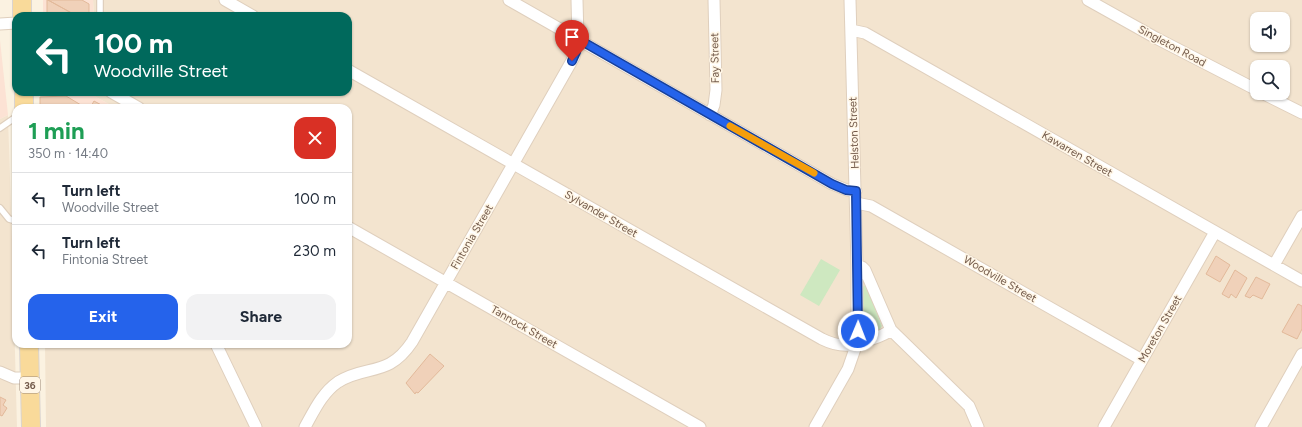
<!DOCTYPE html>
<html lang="en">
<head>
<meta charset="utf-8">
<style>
  :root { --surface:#fff; --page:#f2f2f3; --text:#1f2937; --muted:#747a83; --line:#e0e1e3; --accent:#2563eb }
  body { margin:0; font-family:Figtree,sans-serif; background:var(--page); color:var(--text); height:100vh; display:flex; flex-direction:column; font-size:15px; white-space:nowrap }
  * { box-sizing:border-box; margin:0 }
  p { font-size:13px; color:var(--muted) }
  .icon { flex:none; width:22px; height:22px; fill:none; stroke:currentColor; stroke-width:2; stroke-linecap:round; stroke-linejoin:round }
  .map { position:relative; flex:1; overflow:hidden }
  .details { position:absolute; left:12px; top:104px; width:340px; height:244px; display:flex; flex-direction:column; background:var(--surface); border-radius:12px; box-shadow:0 1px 3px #0004 }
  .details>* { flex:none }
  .hud { position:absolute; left:12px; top:12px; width:340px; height:84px; border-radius:12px; box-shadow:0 1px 3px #0004; background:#00695c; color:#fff; overflow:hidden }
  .controls { position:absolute; left:1250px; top:12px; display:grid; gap:8px }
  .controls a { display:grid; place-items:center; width:40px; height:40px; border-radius:8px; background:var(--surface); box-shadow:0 1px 3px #0004; font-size:20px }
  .pin { position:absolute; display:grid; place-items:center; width:34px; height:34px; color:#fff; margin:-41px -17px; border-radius:50% 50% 50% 0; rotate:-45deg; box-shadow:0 0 4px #0007 }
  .pin .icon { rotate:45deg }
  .me { position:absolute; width:44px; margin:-22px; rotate:1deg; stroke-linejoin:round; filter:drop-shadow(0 0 3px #0008) }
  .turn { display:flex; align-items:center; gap:14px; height:84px; padding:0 16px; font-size:18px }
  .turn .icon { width:52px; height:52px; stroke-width:2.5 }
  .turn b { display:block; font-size:28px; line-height:34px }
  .round { display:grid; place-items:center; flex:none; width:42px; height:42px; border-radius:12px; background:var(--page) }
  .overview { display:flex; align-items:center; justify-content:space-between; height:68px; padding:0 16px }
  h1 { font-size:24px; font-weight:700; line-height:30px; color:#1e9e55 }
  .button { display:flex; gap:8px; margin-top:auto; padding:8px 16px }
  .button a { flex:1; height:46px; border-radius:12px; background:var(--accent); color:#fff; font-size:16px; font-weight:700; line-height:46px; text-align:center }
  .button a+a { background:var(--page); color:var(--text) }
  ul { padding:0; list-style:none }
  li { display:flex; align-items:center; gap:12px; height:52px; padding:0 16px; border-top:1px solid var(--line) }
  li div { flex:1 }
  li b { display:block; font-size:15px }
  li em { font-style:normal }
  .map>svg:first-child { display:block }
  .residential { fill:#f3e4cf; fill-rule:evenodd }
  .commercial { fill:#fce2d4 }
  .green { fill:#cee8c0 }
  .building { fill:#f0d1b9; stroke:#e2b99a }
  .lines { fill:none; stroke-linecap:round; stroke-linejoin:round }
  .lane-casing { stroke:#dfcfbd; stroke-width:8 }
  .street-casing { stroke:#dfcfbd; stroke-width:13 }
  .primary-casing { stroke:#dad4d0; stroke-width:20 }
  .lane { stroke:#fff; stroke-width:5.5 }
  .street { stroke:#fff; stroke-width:11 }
  .primary { stroke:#f9da9a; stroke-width:18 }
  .route-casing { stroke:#184099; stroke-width:10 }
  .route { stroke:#2563eb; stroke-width:7 }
  .slow { stroke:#f59e0b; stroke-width:7 }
  .labels { text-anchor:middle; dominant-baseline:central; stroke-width:3; stroke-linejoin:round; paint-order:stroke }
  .shield { fill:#fff6e6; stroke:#9c8878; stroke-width:1 }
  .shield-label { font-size:10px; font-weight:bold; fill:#725949 }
  .street-label { font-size:11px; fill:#725949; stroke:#fff6e6 }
</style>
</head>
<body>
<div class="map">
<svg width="1302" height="427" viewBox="0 0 1302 427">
  <rect width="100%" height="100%" fill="#fbf2e1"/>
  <path class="residential" d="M93 0H1302V427H46L45 344H348V108H116L96 97V92H348V16H94ZM1257 19H1283V45H1257ZM1257 67H1283V93H1257Z
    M8 115 12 241 17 427H0V119Z"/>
  <path class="commercial" d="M43 0H93L94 16H43Z
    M0 40 8 115 0 119Z
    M41 92H96V97L116 108H40Z"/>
  <path class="green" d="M821 259 840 270 819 306 800 295Z
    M865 285 867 288 882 326C879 331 874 333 868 333L863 328V287Z"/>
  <path class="building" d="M47 0H48L77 16H47Z
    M48 0H82L89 4V16H77Z
    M66 96 86 108H40V97Z
    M94 101 107 108H90Z
    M1216 256 1230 265 1220 282 1206 274Z
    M1235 270 1247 278 1236 298 1231 294 1229 298 1222 294Z
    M1256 277 1270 284 1262 299 1253 295 1250 298 1245 296Z
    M1298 304 1302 306V329L1297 339 1282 332Z
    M430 354 444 366 418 393 416 392 415 394 406 383Z
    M0 397 6 400 3 405 7 408 2 416 0 415Z"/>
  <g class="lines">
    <g class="lane-casing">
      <path id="lane" d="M100 0V16
        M0 128 16 117
        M0 208 9 219 16 221"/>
    </g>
    <g class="street-casing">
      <path id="street" d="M225 0 253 16
        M509 0 832 184 847 190 856 191
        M1088 0 1156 38 1257 90
        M0 24 16 23
        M851 30 865 33 1302 281
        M348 70 822 339C830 343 840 346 850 345 859 344 884 336 891 330
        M111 92 139 108
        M1262 93 1302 113
        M710 115 714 105 716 90 714 0
        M856 203 871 206 1142 360
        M348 227 700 427
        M857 265 862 267 865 270 891 330 969 406 978 427
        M1274 265 1302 216
        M216 344 256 427
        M0 372 14 378H30
        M305 427C314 411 322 393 338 382 366 364 388 378 412 342L574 57 578 39 577 0
        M815 427 848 369 857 343V265L850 0
        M1104 427 1215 232
        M1261 427 1302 354"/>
    </g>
    <g class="primary-casing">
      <path id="primary" d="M22 0V16
        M24 92V108
        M29 344 31 427"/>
    </g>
    <use href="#lane" class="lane"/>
    <use href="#street" class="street"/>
    <use href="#primary" class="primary"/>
  </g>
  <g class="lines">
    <g class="route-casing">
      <path id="route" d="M572 61 576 52 578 39 832 184 846 190 856 191 858 331"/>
    </g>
    <use href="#route" class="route"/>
    <path class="slow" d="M730 126 814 173"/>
  </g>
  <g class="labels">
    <rect class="shield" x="20" y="377" width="20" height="16" rx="3"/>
    <g class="shield-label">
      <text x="30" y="385">36</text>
    </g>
    <g class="street-label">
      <text transform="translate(1172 46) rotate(28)">Singleton Road</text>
      <text transform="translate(715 58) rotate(-91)">Fay Street</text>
      <text transform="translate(854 133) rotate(-92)">Helston Street</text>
      <text transform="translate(1077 154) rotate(30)">Kawarren Street</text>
      <text transform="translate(601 214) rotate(30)">Sylvander Street</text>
      <text transform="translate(472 237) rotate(-60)">Fintonia Street</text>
      <text transform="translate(1000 279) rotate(30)">Woodville Street</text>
      <text transform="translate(524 327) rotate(30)">Tannock Street</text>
      <text transform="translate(1160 329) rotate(-60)">Moreton Street</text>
    </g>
  </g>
</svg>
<div class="controls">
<a><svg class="icon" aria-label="sound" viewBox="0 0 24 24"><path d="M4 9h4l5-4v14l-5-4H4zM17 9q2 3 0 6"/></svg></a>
<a><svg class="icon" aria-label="search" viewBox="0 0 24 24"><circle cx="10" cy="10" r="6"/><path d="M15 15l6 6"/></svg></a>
</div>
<div class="pin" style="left:572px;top:61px;background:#d93025"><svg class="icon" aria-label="arrive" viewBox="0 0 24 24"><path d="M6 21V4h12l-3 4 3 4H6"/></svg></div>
<svg class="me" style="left:858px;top:331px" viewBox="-20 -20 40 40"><circle r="17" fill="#2563eb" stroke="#fff" stroke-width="3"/><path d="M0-11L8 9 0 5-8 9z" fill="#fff"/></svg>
<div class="hud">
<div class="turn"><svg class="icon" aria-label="left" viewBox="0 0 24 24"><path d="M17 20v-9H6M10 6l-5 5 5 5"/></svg><div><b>100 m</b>Woodville Street</div></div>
</div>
<section class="details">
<div class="overview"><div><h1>1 min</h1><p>350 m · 14:40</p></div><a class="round" style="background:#d93025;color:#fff"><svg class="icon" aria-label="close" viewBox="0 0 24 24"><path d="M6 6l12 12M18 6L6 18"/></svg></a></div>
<ul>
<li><svg class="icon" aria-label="left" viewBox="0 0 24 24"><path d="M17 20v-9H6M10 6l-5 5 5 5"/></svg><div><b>Turn left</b><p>Woodville Street</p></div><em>100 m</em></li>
<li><svg class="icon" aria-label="left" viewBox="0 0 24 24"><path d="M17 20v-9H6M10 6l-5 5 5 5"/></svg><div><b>Turn left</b><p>Fintonia Street</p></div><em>230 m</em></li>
</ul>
<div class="button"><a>Exit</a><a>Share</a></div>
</section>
</div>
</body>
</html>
